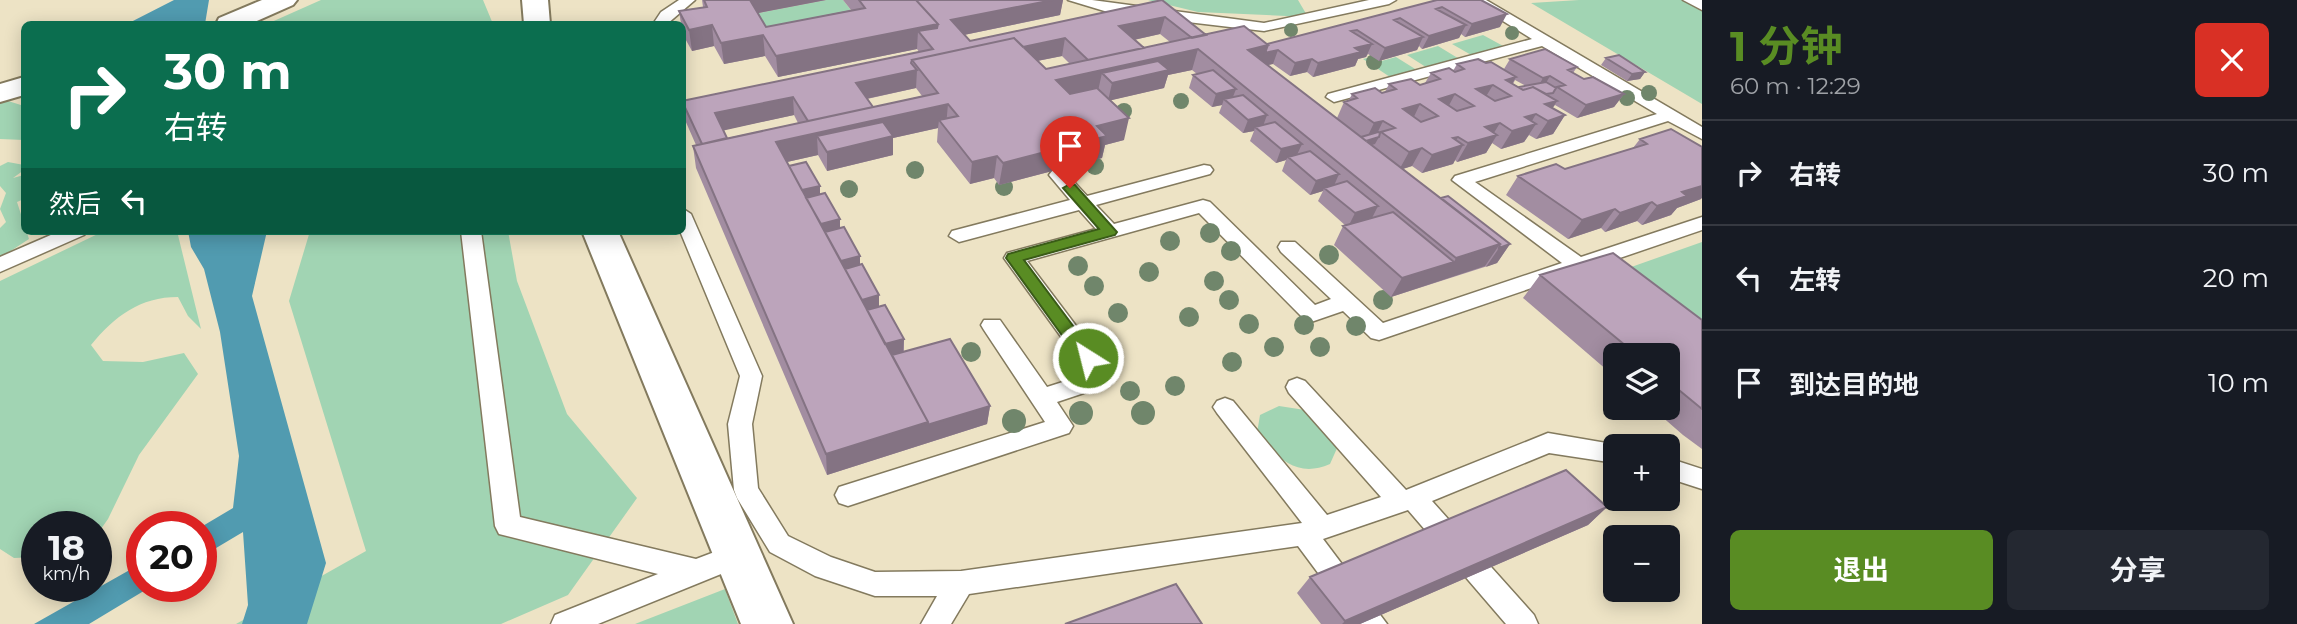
<!DOCTYPE html>
<html lang="zh">
<head>
<meta charset="utf-8">
<style>
  :root { --surface:#171b24; --page:#242831; --text:#f1f3f6; --muted:#9ea1a6; --line:#363941; --accent:#598c23 }
  body { margin:0; font-family:Montserrat,"Noto Sans SC",sans-serif; background:var(--page); color:var(--text); height:100vh; display:flex; flex-direction:column; font-size:26px; white-space:nowrap }
  * { box-sizing:border-box; margin:0 }
  p { font-size:23px; color:var(--muted) }
  .icon { flex:none; width:38px; height:38px; fill:none; stroke:currentColor; stroke-width:2; stroke-linecap:round; stroke-linejoin:round }
  .map { position:relative; flex:1; overflow:hidden }
  .drawer { display:flex; flex-direction:column; background:var(--surface); width:595px }
  .drawer>* { flex:none }
  .guide { position:absolute; left:21px; top:21px; width:665px; height:214px; border-radius:10px; box-shadow:0 4px 18px #0003; background:#0b6e4f; color:#fff; overflow:hidden }
  .tools { position:absolute; left:1603px; top:343px; display:grid; gap:14px }
  .tools a { display:grid; place-items:center; width:77px; height:77px; border-radius:10px; background:var(--surface); box-shadow:0 4px 18px #0003; font-size:35px }
  .speed { position:absolute; left:21px; top:511px; display:flex; gap:14px; font-size:35px; font-weight:700; text-align:center }
  .speed>* { display:grid; place-content:center; width:91px; height:91px; border-radius:50%; background:var(--surface); box-shadow:0 4px 18px #0003; line-height:1 }
  .speed small { font-size:18px; font-weight:400 }
  .speed .limit { border:10px solid #d22; background:#fff; color:#111 }
  .pin { position:absolute; display:grid; place-items:center; width:60px; height:60px; color:#fff; margin:-72px -30px; border-radius:50% 50% 50% 0; rotate:-45deg; box-shadow:0 0 7px #0007 }
  .pin .icon { rotate:45deg }
  .me { position:absolute; width:77px; margin:-38px; rotate:324deg; stroke-linejoin:round; filter:drop-shadow(0 0 5px #0008) }
  .turn { display:flex; align-items:center; gap:24px; height:147px; padding:0 28px; font-size:32px }
  .turn .icon { width:91px; height:91px; stroke-width:2.5 }
  .turn b { display:block; font-size:49px; line-height:60px }
  .then { display:flex; align-items:center; height:66px; padding:0 28px; background:#0003; gap:14px; font-size:26px }
  .round { display:grid; place-items:center; flex:none; width:74px; height:74px; border-radius:10px; background:var(--page) }
  .overview { display:flex; align-items:center; justify-content:space-between; height:119px; padding:0 28px }
  h1 { font-size:42px; font-weight:700; line-height:52px; color:var(--accent) }
  .action { display:flex; gap:14px; margin-top:auto; padding:14px 28px }
  .action a { flex:1; height:80px; border-radius:10px; background:var(--accent); color:#fff; font-size:28px; font-weight:700; line-height:80px; text-align:center }
  .action a+a { background:var(--page); color:var(--text) }
  ul { padding:0; list-style:none }
  li { display:flex; align-items:center; gap:21px; height:105px; padding:0 28px; border-top:2px solid var(--line) }
  li div { flex:1 }
  li b { display:block; font-size:26px }
  li em { font-style:normal }
  main { display:flex; flex:1; min-height:0 }
  .map>svg:first-child { display:block }
  .green { fill:#a1d4b3 }
  .water { fill:#519bb0 }
  .lines { fill:none; stroke-linecap:round; stroke-linejoin:round }
  .lane-casing { stroke:#837a5e; stroke-width:3 }
  .street-casing { stroke:#837a5e; stroke-width:4 }
  .secondary-casing { stroke:#837a5e; stroke-width:4 }
  .lane { fill:#fff; fill-rule:evenodd }
  .street { fill:#fff; fill-rule:evenodd }
  .secondary { fill:#fff; fill-rule:evenodd }
  .tree { fill:#70866b }
  .wall { fill:#a28da1; fill-rule:evenodd }
  .shaded-wall { fill:#847383 }
  .building { fill:#bca4bb; stroke:#847383; stroke-width:2; fill-rule:evenodd }
  .route { fill:#598c23; stroke:#3a5b17; stroke-width:2 }
</style>
</head>
<body>
<main>
<div class="map">
<svg width="1702" height="624" viewBox="0 0 1702 624">
  <rect width="100%" height="100%" fill="#ede3c5"/>
  <path class="green" d="M321 0H483L493 24H267Z
    M826 0H843L865 28 768 47 748 15Z
    M1148 0H1298L1308 17 1198 12Z
    M1579 0H1702V104L1531 3Z
    M1483 35 1505 47 1473 56 1452 44Z
    M1438 46 1461 60 1429 69 1407 55Z
    M1371 57 1378 62 1396 57 1420 72 1393 79 1363 59Z
    M5 100 24 106V140L0 139V102Z
    M8 162 24 165V170L13 178 24 175V199L17 202 29 239 0 258V228L6 222 0 209 6 193 0 186V166Z
    M104 231H177L201 329 188 316 178 297C140 297 115 316 91 345L103 361 143 362 184 353 198 374 139 455 108 519 96 536V527H37V557L14 558 0 549V281Z
    M310 231H508L517 281 567 414 637 498 568 595 501 624H236L366 551 289 301Z
    M1702 242V352L1603 277Z
    M1279 406 1305 410 1338 446 1330 464C1296 479 1277 457 1257 433L1260 415Z
    M725 589 738 624H635Z"/>
  <path class="water" d="M174 0H209L205 24H127Z
    M188 231H267L252 296 326 563 307 624H242L248 605 243 532 201 557V527L233 508 239 456 220 332 204 269 191 247Z
    M142 563V586H152L89 624H34Z"/>
  <g class="lines">
    <g class="lane-casing">
      <path id="lane" d="M679 0H695L667 24H653L661 12Z
        M1068 0H1092L1264 23 1369 0H1396L1389 4 1264 31 1111 13Z
        M1469 0H1486L1702 127V139L1668 121 1475 182 1581 257 1702 217V230L1379 340 1371 338 1343 311 1311 322 1304 319 1199 213 1027 261 1111 372 1114 378 1111 384 1057 402 1073 426 1069 433 848 506 839 503 835 495 839 487 1045 422 984 330 981 325 984 320H1000L1047 387 1088 374 1004 258 1007 253 1096 229 1079 210 959 242 949 236 952 231 1070 200 1049 175 1052 171H1064L1087 196 1204 165 1210 166 1213 170 1210 174 1096 205 1114 224 1203 200 1210 202 1315 305 1331 299 1281 252 1278 247 1281 242H1295L1383 323 1562 263 1452 180 1455 176 1657 114 1542 46 1334 102 1326 97 1328 94 1532 39Z
        M1683 0H1702V10Z
        M682 208 691 214 762 376 752 424 758 488 788 536 831 557 875 572 961 571 1302 523 1217 413 1213 407 1217 401 1225 398 1233 401 1327 515 1381 497 1289 393 1286 387 1289 381 1297 378 1305 381 1406 490 1548 433 1624 446H1615V463L1549 453 1432 501 1534 615 1538 624H1506L1408 510 1323 539 1387 624H1356L1298 546 969 594 951 624H921L937 596H875L815 576 770 552 737 498 734 490 728 424 740 376 680 231H682Z
        M60 231H87L84 235 0 272V257Z
        M461 231H481L520 517 696 559 733 545 742 549 750 566 746 575 737 578 726 572 598 624H551L555 615 658 574 499 534 495 526Z
        M1668 458 1702 469V489L1668 478Z"/>
    </g>
    <g class="street-casing">
      <path id="street" d="M522 0H548L550 24H524Z
        M582 231H618L793 624H741Z"/>
    </g>
    <g class="secondary-casing">
      <path id="secondary" d="M262 0H297L293 5 250 24H216L219 18Z
        M24 77V95L0 102V84Z"/>
    </g>
    <use href="#lane" class="lane"/>
    <use href="#street" class="street"/>
    <use href="#secondary" class="secondary"/>
  </g>
  <g class="tree">
    <circle cx="1291" cy="30" r="7"/>
    <circle cx="1512" cy="33" r="7"/>
    <circle cx="1374" cy="62" r="8"/>
    <circle cx="1649" cy="93" r="8"/>
    <circle cx="1627" cy="98" r="8"/>
    <circle cx="1181" cy="101" r="8"/>
    <circle cx="1124" cy="111" r="8"/>
    <circle cx="1095" cy="166" r="9"/>
    <circle cx="915" cy="170" r="9"/>
    <circle cx="1004" cy="187" r="9"/>
    <circle cx="849" cy="189" r="9"/>
    <circle cx="1210" cy="233" r="10"/>
    <circle cx="1170" cy="241" r="10"/>
    <circle cx="1231" cy="251" r="10"/>
    <circle cx="1329" cy="255" r="10"/>
    <circle cx="1078" cy="266" r="10"/>
    <circle cx="1149" cy="272" r="10"/>
    <circle cx="1214" cy="281" r="10"/>
    <circle cx="1094" cy="286" r="10"/>
    <circle cx="1229" cy="300" r="10"/>
    <circle cx="1383" cy="300" r="10"/>
    <circle cx="1118" cy="313" r="10"/>
    <circle cx="1189" cy="317" r="10"/>
    <circle cx="1249" cy="324" r="10"/>
    <circle cx="1304" cy="325" r="10"/>
    <circle cx="1356" cy="326" r="10"/>
    <circle cx="1274" cy="347" r="10"/>
    <circle cx="1320" cy="347" r="10"/>
    <circle cx="971" cy="352" r="10"/>
    <circle cx="1232" cy="362" r="10"/>
    <circle cx="1175" cy="386" r="10"/>
    <circle cx="1130" cy="391" r="10"/>
    <circle cx="1081" cy="413" r="12"/>
    <circle cx="1143" cy="413" r="12"/>
    <circle cx="1014" cy="421" r="12"/>
  </g>
  <path class="wall" d="M702 0H826L758 13 766 27 851 10 843 0H1063L1060 15 964 35 970 41 1162 0 1206 35 1267 44 1437 0 1500 27 1465 37 1461 34 1459 38 1422 49 1419 46 1417 50 1379 61 1368 54 1366 57 1358 59 1355 66 1313 77 1307 72 1290 76 1273 64 1267 65 1337 118 1344 102 1349 100 1352 94 1382 93 1385 92 1389 84 1420 85 1425 83 1431 73 1453 71 1457 64 1486 63 1504 69 1510 59 1577 67 1573 73 1584 79 1624 94 1614 107 1577 118 1555 105 1552 108 1565 115 1553 134 1536 139 1529 135 1524 142 1501 149 1492 143 1486 153 1457 162 1455 160 1453 164 1422 173 1412 166 1403 169 1441 198 1510 244 1497 263 1391 297 1334 245 1343 226H1346L1318 201 1323 191 1310 195 1282 171 1286 160 1276 163 1250 141 1254 131 1243 133 1219 113 1222 105 1212 107 1189 88 1193 75 1197 74 1192 70 1168 75 1164 88 1111 100 1124 140 1105 145 1102 158 999 185 994 178 970 184 937 142 938 128 893 138V155L827 171 818 155 787 162 789 166 820 194 840 219V229L860 265 879 306 904 339V352L990 406 987 424 827 475 696 168 693 146 696 145 685 120 682 101 919 52 917 49 778 77 765 56 724 64 714 46 692 51 682 33V24H681L679 11 703 7ZM1160 34 1170 42 1144 48 1134 40ZM1062 56 1070 64 1046 69 1037 61ZM1515 80 1526 86 1519 87 1513 84ZM916 88 922 96 873 107 867 99ZM794 115 798 123 727 138 723 130Z
    M1606 58 1645 72 1640 79 1627 81 1601 65Z
    M1671 129 1701 199 1677 208 1671 215 1642 225 1637 221 1605 232 1601 228 1568 239 1506 195 1518 176 1565 169 1633 148 1640 139Z
    M1540 275 1702 320V449L1683 435 1652 408H1668V355H1615V377L1523 298Z
    M1607 507 1588 525 1360 624H1321L1297 593 1310 577Z"/>
  <path class="shaded-wall" d="M746 0H826L748 15Z
    M1053 0H1063L1060 15 949 38 951 20Z
    M1507 14 1500 27 1465 37 1472 24Z
    M1165 17 1160 34 1115 44 1119 26Z
    M938 24 936 45 918 31 917 49 778 77 776 56Z
    M712 25 714 46 692 51 689 30Z
    M1466 25 1459 38 1422 49 1429 36Z
    M763 35 765 56 724 64 721 43Z
    M1423 37 1417 50 1379 61 1385 48Z
    M1065 38 1062 56 1017 65 1020 48Z
    M1372 44 1366 57 1358 59 1355 66 1313 77 1318 63 1355 48Z
    M1268 45 1278 50 1273 64 1257 67 1248 50Z
    M1198 49 1192 70 1168 75 1164 88 1108 101 1112 83 1102 73 1098 91 1052 102 1056 80Z
    M1312 59 1307 72 1290 76 1295 63Z
    M917 70 916 88 856 101V83Z
    M1645 72 1640 79 1627 81 1632 74Z
    M1550 76 1542 90 1535 92 1543 78Z
    M1516 77 1507 93 1506 80Z
    M1493 85 1482 103 1476 89Z
    M1236 89 1231 102 1224 99 1222 105 1212 107 1216 94Z
    M1455 94 1445 113 1439 99Z
    M1624 94 1614 107 1577 118 1586 105Z
    M793 97 794 115 717 132 715 113Z
    M1557 101 1546 119 1545 104Z
    M948 104 946 126 939 120 938 128 893 138V155L827 171V152L817 136 818 155 778 164 776 142Z
    M1420 104 1411 123 1403 109Z
    M1536 114 1529 126 1536 124 1524 142 1501 149 1512 131 1525 117Z
    M1267 115 1262 129 1255 127 1254 131 1243 133 1248 120Z
    M1565 115 1553 134 1536 139 1548 121Z
    M1129 118 1124 140 1105 145 1102 158 999 185 1003 163 1097 126Z
    M1383 121 1375 138 1379 137 1375 144 1362 148 1374 123Z
    M1500 123 1492 136 1497 135 1486 153 1457 162 1468 143 1485 127Z
    M1458 137 1451 149 1463 145 1453 164 1422 173 1432 155 1453 138Z
    M1302 144 1296 157H1288L1286 160 1276 163 1281 149Z
    M1422 148 1412 166 1399 170 1409 152Z
    M997 156 994 178 970 184 972 162Z
    M1339 174 1333 188H1324L1323 191 1310 195 1316 181Z
    M820 186V200L805 204 798 191Z
    M1702 186V198L1701 199 1677 208 1671 215 1642 225 1657 206 1682 192Z
    M1652 202 1637 221 1605 232 1620 213Z
    M1378 206 1371 220 1348 227 1355 213Z
    M1615 209 1601 228 1568 239 1582 220Z
    M840 219V233L823 238 817 225Z
    M1500 244 1485 266 1391 297 1402 278 1454 262 1456 258Z
    M1510 244 1497 263 1486 267 1499 248Z
    M860 256V270L843 275 837 262Z
    M879 295V309L864 313 858 301Z
    M904 339 903 352 881 359V345Z
    M990 406 987 424 827 475 826 454 928 422Z
    M1607 507 1588 525 1360 624H1342L1345 621Z"/>
  <path class="building" d="M704 0H750L766 27 865 8 859 0H916L938 24 776 56 763 35 721 43 712 25 689 30 679 11 707 7Z
    M916 0H1053L951 20 970 41 1162 0 1206 35 1192 38 1165 17 1119 26 1144 48 1088 60 1065 38 1023 47 1014 38 912 60 911 63 917 70 856 83 873 107 808 121 793 97 715 113 727 138 702 144 682 101 933 49 918 31 937 28 938 24Z
    M1437 0H1481L1507 14 1472 24 1442 7 1436 9 1466 25 1429 36 1400 18 1394 20 1423 37 1385 48 1357 30 1351 31 1372 44 1355 48 1361 52 1318 63 1312 59 1295 63 1278 50 1265 53 1268 45 1267 44Z
    M1244 26 1268 45 1248 50 1500 244 1456 258 1198 49 1056 80 1070 94 1097 88 1129 118 1097 126 1107 136 1003 163 997 156 972 162 939 120 958 116 948 104 776 142 928 422 826 454 693 146 938 93 912 60 1014 38 1046 69Z
    M1545 49 1577 67 1568 70 1584 79 1593 77 1624 94 1586 105 1557 87 1565 85 1550 76 1543 78 1510 59Z
    M1619 55 1645 72 1632 74 1606 58Z
    M1478 59 1486 63 1491 62 1516 77 1506 80 1523 90 1533 87 1557 101 1545 104 1565 115 1548 121 1536 114 1525 117 1536 124 1512 131 1500 123 1485 127 1497 135 1468 143 1458 137 1453 138 1463 145 1432 155 1422 148 1409 152 1381 132 1395 128 1383 121 1374 123 1344 102 1357 98 1352 94 1375 88 1382 93 1396 89 1389 84 1411 79 1420 85 1440 79 1431 73 1449 68 1455 72 1464 69 1457 64ZM1493 85 1511 96 1495 101 1476 89ZM1455 94 1474 106 1457 111 1439 99ZM1420 104 1438 116 1421 122 1403 109Z
    M1158 61 1169 70 1112 83 1102 73Z
    M1213 70 1236 89 1216 94 1193 75Z
    M1546 82 1556 88 1553 93 1546 94 1533 87 1523 90 1519 87Z
    M1243 95 1267 115 1248 120 1224 99Z
    M883 122 893 136 827 152 817 136Z
    M1275 122 1302 144 1281 149 1255 127Z
    M1671 129 1702 147V186L1682 192 1687 196 1657 206 1652 202 1620 213 1615 209 1582 220 1518 176 1556 164 1565 169 1647 144 1640 139Z
    M1378 132 1380 133 1379 137 1366 141 1361 137Z
    M1310 151 1339 174 1316 181 1288 157Z
    M806 162 820 186 802 190 789 166Z
    M1347 181 1378 206 1355 213 1324 188Z
    M825 193 840 219 821 224 806 198Z
    M1448 196 1510 244 1499 248 1500 244 1441 198Z
    M1393 212 1454 262 1402 278 1343 226Z
    M844 227 860 256 841 261 825 232Z
    M1613 253 1702 320V409L1668 381V355H1637L1540 275Z
    M862 264 879 295 862 300 845 269Z
    M885 305 904 339 885 344 867 310Z
    M950 339 990 406 927 425 928 422 892 355Z
    M1566 470 1607 507 1345 621 1310 577Z
    M1176 584 1202 624H1065Z"/>
  <path class="route" d="M1070 184 1075 185 1117 232 1115 235 1024 260 1094 354 1096 358 1088 365 1082 363 1006 258 1008 254 1099 229 1063 188Z"/>
</svg>
<div class="tools">
<a><svg class="icon" aria-label="layers" viewBox="0 0 24 24"><path d="M12 4l9 5-9 5-9-5zM3 14l9 5 9-5"/></svg></a>
<a>+</a>
<a>−</a>
</div>
<div class="speed"><div>18<small>km/h</small></div><div class="limit">20</div></div>
<div class="pin" style="left:1070px;top:188px;background:#d93025"><svg class="icon" aria-label="arrive" viewBox="0 0 24 24"><path d="M6 21V4h12l-3 4 3 4H6"/></svg></div>
<svg class="me" style="left:1088px;top:358px" viewBox="-20 -20 40 40"><circle r="17" fill="#598c23" stroke="#fff" stroke-width="3"/><path d="M0-11L8 9 0 5-8 9z" fill="#fff"/></svg>
<div class="guide">
<div class="turn"><svg class="icon" aria-label="right" viewBox="0 0 24 24"><path d="M7 20v-9h11M14 6l5 5-5 5"/></svg><div><b>30 m</b>右转</div></div>
<div class="then">然后<svg class="icon" aria-label="left" viewBox="0 0 24 24"><path d="M17 20v-9H6M10 6l-5 5 5 5"/></svg></div>
</div>
</div>
<section class="drawer">
<div class="overview"><div><h1>1 分钟</h1><p>60 m · 12:29</p></div><a class="round" style="background:#d93025;color:#fff"><svg class="icon" aria-label="close" viewBox="0 0 24 24"><path d="M6 6l12 12M18 6L6 18"/></svg></a></div>
<ul>
<li><svg class="icon" aria-label="right" viewBox="0 0 24 24"><path d="M7 20v-9h11M14 6l5 5-5 5"/></svg><div><b>右转</b></div><em>30 m</em></li>
<li><svg class="icon" aria-label="left" viewBox="0 0 24 24"><path d="M17 20v-9H6M10 6l-5 5 5 5"/></svg><div><b>左转</b></div><em>20 m</em></li>
<li><svg class="icon" aria-label="arrive" viewBox="0 0 24 24"><path d="M6 21V4h12l-3 4 3 4H6"/></svg><div><b>到达目的地</b></div><em>10 m</em></li>
</ul>
<div class="action"><a>退出</a><a>分享</a></div>
</section>
</main>
</body>
</html>
